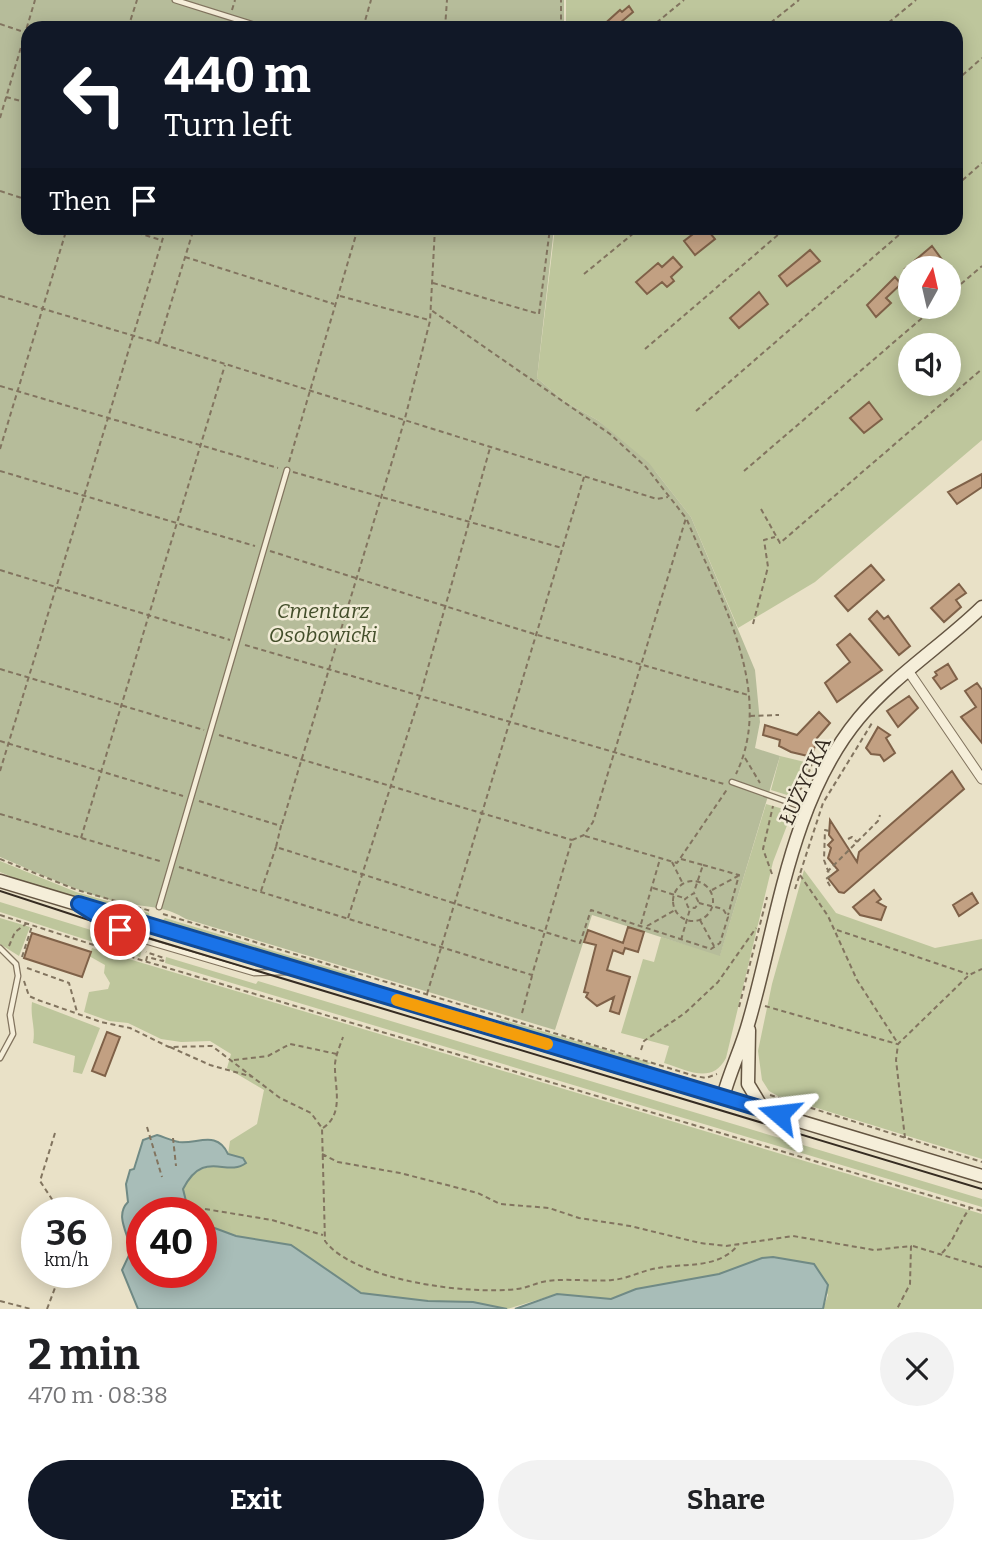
<!DOCTYPE html>
<html lang="en">
<head>
<meta charset="utf-8">
<style>
  :root { --surface:#fff; --page:#f2f2f2; --text:#202124; --muted:#757577; --accent:#111827 }
  body { margin:0; font-family:Bitter,serif; background:var(--page); color:var(--text); height:100vh; display:flex; flex-direction:column; font-size:26px; white-space:nowrap }
  * { box-sizing:border-box; margin:0 }
  p { font-size:23px; color:var(--muted) }
  .icon { flex:none; width:38px; height:38px; fill:none; stroke:currentColor; stroke-width:2; stroke-linecap:round; stroke-linejoin:round }
  .map { position:relative; height:1309px; overflow:hidden }
  .details { display:flex; flex-direction:column; background:var(--surface); flex:1 }
  .details>* { flex:none }
  .top-card { position:absolute; left:21px; top:21px; width:942px; height:214px; border-radius:21px; box-shadow:0 4px 18px #0003; background:#111827; color:#fff; overflow:hidden }
  .needle { width:46px; rotate:8deg }
  .tools { position:absolute; left:898px; top:256px; display:grid; gap:14px }
  .tools a { display:grid; place-items:center; width:63px; height:63px; border-radius:50%; background:var(--surface); box-shadow:0 4px 18px #0003; font-size:35px }
  .speed { position:absolute; left:21px; top:1197px; display:flex; gap:14px; font-size:35px; font-weight:700; text-align:center }
  .speed>* { display:grid; place-content:center; width:91px; height:91px; border-radius:50%; background:var(--surface); box-shadow:0 4px 18px #0003; line-height:1 }
  .speed small { font-size:18px; font-weight:400 }
  .speed .limit { border:10px solid #d22; background:#fff; color:#111 }
  .pin { position:absolute; display:grid; place-items:center; width:60px; height:60px; color:#fff; margin:-30px; border:4px solid #fff; border-radius:50%; box-shadow:0 2px 7px #0007 }
  .me { position:absolute; width:77px; margin:-38px; rotate:287deg; stroke-linejoin:round; filter:drop-shadow(0 0 5px #0008) }
  .turn { display:flex; align-items:center; gap:24px; height:147px; padding:0 28px; font-size:32px }
  .turn .icon { width:91px; height:91px; stroke-width:2.5 }
  .turn b { display:block; font-size:49px; line-height:60px }
  .then { display:flex; align-items:center; height:66px; padding:0 28px; background:#0003; gap:14px; font-size:26px }
  .round { display:grid; place-items:center; flex:none; width:74px; height:74px; border-radius:37px; background:var(--page) }
  .summary { display:flex; align-items:center; justify-content:space-between; height:119px; padding:0 28px }
  h1 { font-size:42px; font-weight:700; line-height:52px }
  .primary-button { display:flex; gap:14px; margin-top:auto; padding:14px 28px }
  .primary-button a { flex:1; height:80px; border-radius:42px; background:var(--accent); color:#fff; font-size:28px; font-weight:700; line-height:80px; text-align:center }
  .primary-button a+a { background:var(--page); color:var(--text) }
  .map>svg:first-child { display:block }
  .green { fill:#bec69c; fill-rule:evenodd }
  .cemetery { fill:#b6bc9a }
  .water { fill:#a8bdb8; stroke:#708a85; stroke-width:2 }
  .building { fill:#c2a082; stroke:#7f6148; stroke-width:2 }
  .lines { fill:none; stroke-linecap:round; stroke-linejoin:round }
  .lane-casing { stroke:#82745f; stroke-width:7 }
  .street-casing { stroke:#82745f; stroke-width:11 }
  .secondary-casing { stroke:#645542; stroke-width:15 }
  .path { stroke:#82745f; stroke-width:2; stroke-dasharray:5 3.5; stroke-linecap:butt }
  .lane { stroke:#f5eed9; stroke-width:4.5 }
  .street { stroke:#f5eed9; stroke-width:9 }
  .secondary { stroke:#f5eed9; stroke-width:12 }
  .tram { stroke:#352b21; stroke-width:2 }
  .route-casing { stroke:#114b97; stroke-width:18 }
  .route { stroke:#1a73e8; stroke-width:12 }
  .slow { stroke:#f59e0b; stroke-width:12 }
  .labels { text-anchor:middle; dominant-baseline:central; stroke-width:5; stroke-linejoin:round; paint-order:stroke }
  .park-label { font-size:21px; font-style:italic; fill:#434e2a; stroke:#f1ebd6 }
  .street-label { font-size:21px; fill:#352b21; stroke:#f1ebd6 }
</style>
</head>
<body>
<div class="map">
<svg width="982" height="1309" viewBox="0 0 982 1309">
  <rect width="100%" height="100%" fill="#e9e1c7"/>
  <path class="green" d="M566 0H982V440L815 582 738 628 691 517 656 472 599 421 564 401 537 378 555 228H956V28H566ZM910 268H948V306H910ZM910 345H948V383H910Z
    M780 756 809 763 801 786 787 795 771 790Z
    M766 804 790 811 791 815 773 862 726 1058C712 1085 687 1070 664 1063L669 1046 621 1033 643 959 654 962 661 937 720 955Z
    M0 861 76 892 149 913 150 920 24 882 0 872Z
    M804 870 836 913 935 948 982 939V1159L778 1096 769 1091 762 1080 758 1051 772 984Z
    M0 902 143 946 140 957 0 912Z
    M0 918 30 927 19 956 0 944Z
    M165 918 357 976 348 980 160 923Z
    M92 948 982 1214V1309H823L828 1295 814 1264 754 1261 719 1274 636 1289 611 1299 557 1294 507 1309 473 1302 428 1301 361 1293 291 1245 236 1236 201 1223V1213H189L183 1189C194 1168 211 1162 234 1168L228 1154 230 1141 257 1124 264 1090 227 1068 231 1054 210 1041 181 1042 161 1039 128 1023 109 1021 84 1012 89 992 108 989 110 983 104 973 105 965 89 956Z
    M166 957 256 984 258 981 982 1199V1207L165 963Z
    M32 1002 100 1028 82 1074 73 1072 75 1056 33 1043C36 1028 30 1018 32 1002Z
    M500 1019 651 1063 647 1065 503 1026Z"/>
  <path class="cemetery" d="M0 0H564V28H28V228H554L537 378 564 401 599 421 649 463 691 517 755 670 760 722 755 748 780 756 720 956 592 915 555 1030 186 919C167 907 150 907 129 904 85 896 41 874 0 857Z"/>
  <path class="water" d="M157 1135C164 1137 172 1141 179 1142 198 1144 217 1130 228 1154L243 1158 246 1163C226 1178 204 1148 183 1189L189 1213H142V1272H201V1223L236 1236 291 1245 361 1293 428 1301 473 1302 507 1309H138L122 1270 131 1251C129 1234 114 1216 128 1202L126 1184 130 1170 134 1169 143 1140Z
    M773 1257 814 1264 828 1285 823 1309H515L557 1294 611 1299 636 1289 719 1274 762 1258Z"/>
  <path class="building" d="M629 6 633 12 614 28H600L620 10 622 12Z
    M701 228H706L715 239 695 255 684 241Z
    M932 246 943 261 934 268H906Z
    M810 250 820 261 787 286 779 276Z
    M673 257 682 267 671 277 674 281 667 287 662 282 647 294 636 282 658 263 662 267Z
    M895 277 901 284 886 298 891 303 876 317 867 305Z
    M759 292 768 304 739 328 730 318Z
    M869 402 882 419 864 433 850 418Z
    M982 474V487L957 504 948 492Z
    M871 565 884 580 848 611 835 596Z
    M959 584 966 593 956 600 961 607 944 622 931 608Z
    M877 611 884 619 888 616 910 646 899 655 869 619Z
    M850 634 882 670 837 702 825 683 850 662 837 645Z
    M948 664 957 679 941 689 933 678 937 675 935 672Z
    M977 683 982 690V743L961 717 976 707 965 691Z
    M909 696 918 708 898 727 887 711Z
    M819 712 830 723 817 738 812 757 791 752 779 746 780 740 763 735 765 725 797 735Z
    M878 727 890 735 886 738 895 753 884 761 880 755 871 754 866 748Z
    M952 771 964 789 844 893 839 892 828 878 838 870 828 858 831 848 828 845 833 840 829 835 830 820 857 862 859 852Z
    M874 890 881 899 877 902 886 907 881 920 860 915 853 907Z
    M972 893 978 903 959 916 953 905Z
    M628 927 644 932 638 952 625 948 623 954 613 950 607 970 630 977 619 1014 610 1011 614 997 597 1006 586 997 588 993 584 992 596 945 584 942 588 930 623 943Z
    M32 933 91 952 82 977 24 958Z
    M107 1032 120 1037 105 1076 92 1071Z"/>
  <g class="lines">
    <g class="lane-casing">
      <path id="lane" d="M175 0 264 28
        M732 782 805 808
        M159 907 287 470
        M96 915 135 938 254 973 285 972
        M0 948 16 964 18 976 10 1015 13 1034 0 1058"/>
    </g>
    <g class="street-casing">
      <path id="street" d="M909 672 982 779"/>
    </g>
    <g class="secondary-casing">
      <path id="secondary" d="M0 881 982 1176
        M749 1030 748 1084 763 1109
        M723 1097C730 1071 742 1047 749 1021 778 921 790 801 859 718 894 676 943 645 982 607"/>
    </g>
    <path class="path" d="M232 10 235 0
      M0 24 24 32
      M128 28 137 0
      M363 28 371 0
      M445 28 447 0
      M561 28V0
      M650 28 684 0
      M764 28 799 0
      M882 28 916 0
      M956 81 982 58
      M6 97 28 103
      M0 118 35 0
      M956 186 982 163
      M0 191 28 200
      M121 228 161 240
      M419 228 433 232
      M534 228 549 230
      M185 257 334 304
      M584 274 640 228
      M433 283 539 314 550 228
      M948 295 982 266
      M0 296 158 343 657 499 668 497
      M340 296 429 320
      M159 342 194 228
      M645 349 786 228
      M0 386 278 468
      M696 411 907 228
      M0 449 67 228
      M289 462 358 228
      M0 471 255 546
      M744 471 936 306
      M293 472 562 548
      M761 509 780 543 982 369
      M687 520C719 597 776 691 736 774
      M270 551 534 634 748 695
      M0 570 230 640
      M753 624 768 567 764 540 775 537
      M245 645 724 784
      M0 669 204 730
      M750 716 779 715
      M219 735 572 840
      M0 741 183 796
      M745 758 760 783
      M0 771 166 228
      M805 782 813 761 818 757
      M792 795 802 788
      M199 801 281 826 276 847 580 943 591 910 711 949 720 943 728 917 723 909 699 903 695 908 688 907 685 899 694 893 699 903
      M0 814 163 862
      M282 824 404 422 430 321 435 228
      M829 831 825 830 824 860 830 876 826 879 830 886
      M585 836 677 863 728 788
      M81 838 225 365
      M848 839 852 837 857 842
      M0 859 77 890 151 911
      M681 859 703 865 694 892
      M672 862 682 882
      M703 865 739 875 728 915
      M179 867 532 975 572 840 584 835 593 822 686 518 646 467 610 434 431 310
      M827 872 878 821 880 815
      M772 874 763 849 773 806
      M800 875 828 916 857 980 897 1042
      M673 901a20 20 0 1 1 40 0a20 20 0 1 1-40 0Z
      M653 888 684 898
      M795 889 823 803 872 723
      M712 890 738 876
      M261 891 276 847
      M163 914 695 1076 706 1078 717 1074
      M0 915 141 960 982 1211
      M348 918 420 696 490 448
      M700 920 714 946
      M641 924 660 859
      M647 926 675 910
      M837 930 968 974
      M681 940 690 909
      M9 946 15 932 26 924
      M22 957 32 926
      M146 961 147 957 163 961 164 958 146 952
      M27 968 69 983 77 1012
      M24 981 29 996 38 1000 101 1022 130 1028 169 1047 212 1046 280 1098 311 1113 322 1128 325 1241C355 1281 470 1295 517 1289 528 1288 537 1282 548 1281 569 1278 591 1282 612 1280 628 1279 643 1270 658 1268 685 1263 719 1269 738 1245
      M427 994 584 477
      M765 1006 897 1044
      M739 1007 767 897
      M522 1013 532 976
      M170 1047 210 1065 253 1077
      M641 1050 644 1041 685 1013 718 982 756 928
      M234 1060 268 1056 290 1044 337 1054
      M770 1095 982 1162
      M147 1127 162 1177
      M323 1128C345 1113 334 1086 335 1064 336 1054 340 1046 343 1037
      M55 1133 40 1181 61 1213
      M173 1138 176 1166
      M905 1138 896 1060 898 1044 969 975 982 969
      M322 1154 338 1162 400 1173 478 1193 500 1204 549 1208 579 1218 630 1226 700 1243 726 1246 793 1236 874 1250 911 1246 910 1284 897 1309
      M205 1209 272 1220 323 1235
      M913 1246 982 1267
      M942 1253C955 1240 959 1222 970 1208
      M0 1301 31 1309
      M47 1309 61 1272"/>
    <use href="#lane" class="lane"/>
    <use href="#street" class="street"/>
    <use href="#secondary" class="secondary"/>
    <path class="tram" d="M0 891 95 922 982 1189"/>
  </g>
  <g class="lines">
    <g class="route-casing">
      <path id="route" d="M120 930 79 904 779 1114"/>
    </g>
    <use href="#route" class="route"/>
    <path class="slow" d="M397 1000 547 1044"/>
  </g>
  <g class="labels">
    <g class="park-label">
      <text x="323" y="611">Cmentarz<tspan x="323" dy="24">Osobowicki</tspan></text>
    </g>
    <g class="street-label">
      <text transform="translate(805 781) rotate(-65)">ŁUŻYCKA</text>
    </g>
  </g>
</svg>
<div class="tools">
<a><svg class="needle" viewBox="-14 -14 28 28"><path d="M0-13l5 13h-10z" fill="#e53935"/><path d="M0 13l5-13h-10z" fill="#757577"/></svg></a>
<a><svg class="icon" aria-label="sound" viewBox="0 0 24 24"><path d="M4 9h4l5-4v14l-5-4H4zM17 9q2 3 0 6"/></svg></a>
</div>
<div class="speed"><div>36<small>km/h</small></div><div class="limit">40</div></div>
<div class="pin" style="left:120px;top:930px;background:#d93025"><svg class="icon" aria-label="arrive" viewBox="0 0 24 24"><path d="M6 21V4h12l-3 4 3 4H6"/></svg></div>
<svg class="me" style="left:779px;top:1114px" viewBox="-20 -20 40 40"><path d="M0-17L14 15 0 8-14 15z" fill="#1a73e8" stroke="#fff" stroke-width="4"/></svg>
<div class="top-card">
<div class="turn"><svg class="icon" aria-label="left" viewBox="0 0 24 24"><path d="M17 20v-9H6M10 6l-5 5 5 5"/></svg><div><b>440 m</b>Turn left</div></div>
<div class="then">Then<svg class="icon" aria-label="arrive" viewBox="0 0 24 24"><path d="M6 21V4h12l-3 4 3 4H6"/></svg></div>
</div>
</div>
<section class="details">
<div class="summary"><div><h1>2 min</h1><p>470 m · 08:38</p></div><a class="round"><svg class="icon" aria-label="close" viewBox="0 0 24 24"><path d="M6 6l12 12M18 6L6 18"/></svg></a></div>
<div class="primary-button"><a>Exit</a><a>Share</a></div>
</section>
</body>
</html>
